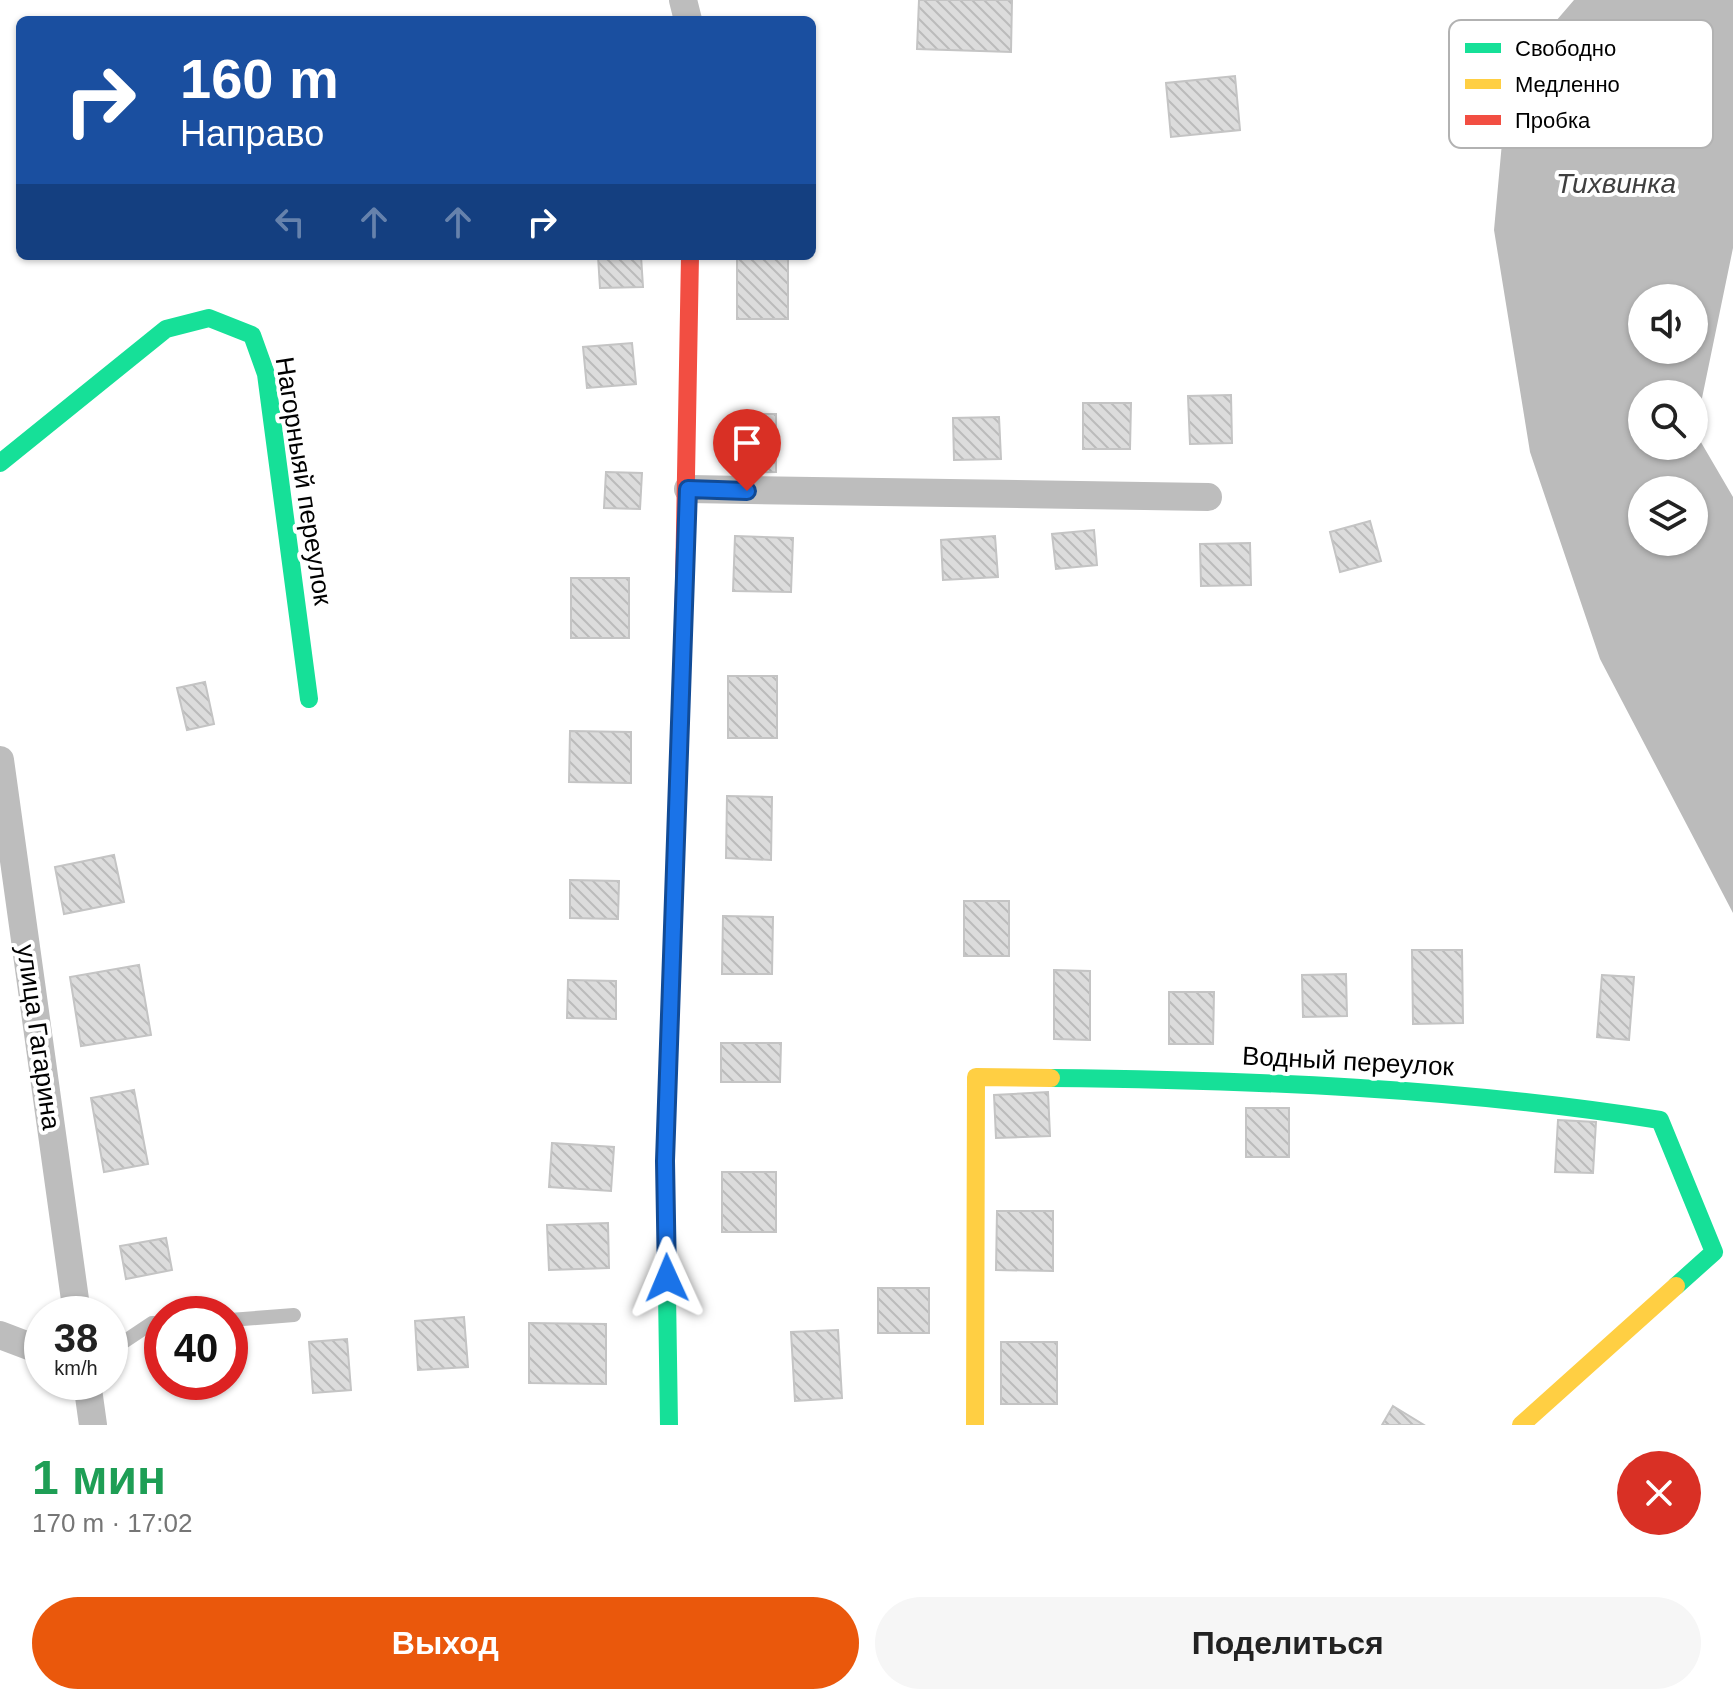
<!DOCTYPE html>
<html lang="ru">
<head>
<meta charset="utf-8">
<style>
  :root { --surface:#fff; --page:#f6f6f6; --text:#222; --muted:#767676; --accent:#ea580c }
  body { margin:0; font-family:Helvetica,sans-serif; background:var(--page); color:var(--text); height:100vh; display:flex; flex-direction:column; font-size:30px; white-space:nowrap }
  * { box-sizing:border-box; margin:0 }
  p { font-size:26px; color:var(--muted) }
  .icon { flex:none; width:44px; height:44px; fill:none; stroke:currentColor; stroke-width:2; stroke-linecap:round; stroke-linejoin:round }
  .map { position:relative; height:1425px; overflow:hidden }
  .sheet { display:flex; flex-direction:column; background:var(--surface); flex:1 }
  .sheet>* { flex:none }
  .hud { position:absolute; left:16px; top:16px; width:800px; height:244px; border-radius:12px; box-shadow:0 2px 6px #0004; background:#1a4fa0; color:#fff; overflow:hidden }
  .fabs { position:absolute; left:1628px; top:284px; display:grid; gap:16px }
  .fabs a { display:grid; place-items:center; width:80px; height:80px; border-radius:50%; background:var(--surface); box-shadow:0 2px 6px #0004; font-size:40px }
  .speed { position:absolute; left:24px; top:1296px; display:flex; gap:16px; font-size:40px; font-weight:700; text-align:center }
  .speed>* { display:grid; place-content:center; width:104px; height:104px; border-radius:50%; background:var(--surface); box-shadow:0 2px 6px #0004; line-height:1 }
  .speed small { font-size:20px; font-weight:400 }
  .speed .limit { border:12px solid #d22; background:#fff; color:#111 }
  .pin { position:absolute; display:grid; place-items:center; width:68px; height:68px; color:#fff; margin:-82px -34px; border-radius:50% 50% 50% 0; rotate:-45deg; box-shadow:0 0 8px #0007 }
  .pin .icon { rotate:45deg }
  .me { position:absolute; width:88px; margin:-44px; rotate:359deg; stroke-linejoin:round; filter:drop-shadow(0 0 6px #0008) }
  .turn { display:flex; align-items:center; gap:28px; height:168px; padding:0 32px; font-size:36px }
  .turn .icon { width:104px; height:104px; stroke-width:2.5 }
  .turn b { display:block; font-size:56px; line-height:68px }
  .lanes { display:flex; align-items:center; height:76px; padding:0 32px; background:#0003; justify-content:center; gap:40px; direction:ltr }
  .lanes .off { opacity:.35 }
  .round { display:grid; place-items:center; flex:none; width:84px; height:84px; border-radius:42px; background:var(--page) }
  .headline { display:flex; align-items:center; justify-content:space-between; height:136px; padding:0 32px }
  h1 { font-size:48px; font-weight:600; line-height:60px; color:#1e9e55 }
  .button { display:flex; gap:16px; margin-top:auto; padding:16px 32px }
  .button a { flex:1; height:92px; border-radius:48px; background:var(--accent); color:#fff; font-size:32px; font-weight:600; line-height:92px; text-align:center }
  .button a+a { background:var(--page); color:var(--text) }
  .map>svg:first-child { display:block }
  .water { fill:#bbb; fill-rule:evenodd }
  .building { fill:url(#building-back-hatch); stroke:#c4c4c4; stroke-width:2 }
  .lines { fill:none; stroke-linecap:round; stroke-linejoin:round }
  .lane { stroke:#bdbdbd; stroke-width:14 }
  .street { stroke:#bdbdbd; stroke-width:28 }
  .fast { stroke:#16e098; stroke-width:18 }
  .slow { stroke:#ffcf43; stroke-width:18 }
  .jam { stroke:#f24e42; stroke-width:18 }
  .route-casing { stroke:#114b97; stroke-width:20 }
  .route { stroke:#1a73e8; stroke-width:14 }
  .labels { text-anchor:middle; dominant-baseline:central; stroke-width:8; stroke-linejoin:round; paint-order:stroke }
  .street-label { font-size:26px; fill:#000; stroke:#fff }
  .water-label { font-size:28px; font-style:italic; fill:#3f3f3f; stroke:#fff }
  .key { fill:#fff; stroke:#b2b2b2; stroke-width:2 }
  .key-label { font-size:22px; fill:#000 }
</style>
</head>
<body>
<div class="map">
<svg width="1733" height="1425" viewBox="0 0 1733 1425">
  <defs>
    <pattern id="building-back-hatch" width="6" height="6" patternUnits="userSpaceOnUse" patternTransform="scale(2)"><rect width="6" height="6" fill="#dcdcdc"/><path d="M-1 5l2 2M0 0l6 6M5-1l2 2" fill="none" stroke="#bbb"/></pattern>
  </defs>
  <rect width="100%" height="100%" fill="#fff"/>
  <path class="water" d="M1574 0H1733V248L1695 432 1733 497V913L1600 659 1530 452 1494 230 1508 77ZM1642 298H1694V350H1642ZM1642 394H1694V446H1642ZM1642 490H1694V542H1642Z"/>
  <path class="building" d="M919 0H1012L1011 52 917 49Z
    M1235 76 1240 130 1171 137 1166 83Z
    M598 256H641L643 287 600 288Z
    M737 256H788V319H737Z
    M632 343 636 384 587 388 583 347Z
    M1231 395 1232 443 1190 444 1188 396Z
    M1083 403H1131L1130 449H1083Z
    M737 414H776V472L737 473Z
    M999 417 1001 459 954 460 953 418Z
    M606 472 642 473 640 509 604 508Z
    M1370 521 1381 561 1340 572 1330 532Z
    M1094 530 1097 565 1056 569 1052 534Z
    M735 536 793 538 791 592 733 591Z
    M995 536 998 577 943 580 941 540Z
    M1250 543 1251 585 1201 586 1200 544Z
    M571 578H629V638H571Z
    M728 676H777V738H728Z
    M205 682 214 724 187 730 177 688Z
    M570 731 631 732V783L569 782Z
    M727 796 772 797 771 860 726 858Z
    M114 855 124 902 64 914 55 867Z
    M570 880 619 881 618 919 570 918Z
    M964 901H1009V956H964Z
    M723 916 773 917 772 974H722Z
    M1412 950H1462L1463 1023 1413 1024Z
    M139 965 151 1035 81 1046 70 977Z
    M1054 970 1090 971V1040L1054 1039Z
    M1346 974 1347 1016 1303 1017 1302 975Z
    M1602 975 1634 977 1629 1040 1597 1037Z
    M568 980 616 981V1019L567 1018Z
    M1169 992H1214L1213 1044H1169Z
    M721 1043H781L780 1082H721Z
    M134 1090 148 1164 104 1172 91 1098Z
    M1048 1092 1050 1136 996 1138 994 1095Z
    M1246 1108H1289V1157H1246Z
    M1558 1120 1596 1122 1593 1173 1555 1172Z
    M552 1143 614 1147 611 1191 549 1187Z
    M722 1172H776V1232H722Z
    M997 1211H1053V1271L996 1270Z
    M608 1223 609 1268 549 1270 547 1225Z
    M166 1238 172 1270 126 1279 120 1246Z
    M878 1288H929V1333H878Z
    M464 1317 468 1367 418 1370 415 1321Z
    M529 1323 606 1324V1384L529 1383Z
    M838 1330 842 1398 795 1401 791 1332Z
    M347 1339 351 1390 313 1393 309 1342Z
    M1001 1342H1057V1404H1001Z
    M1393 1406 1424 1425H1382Z"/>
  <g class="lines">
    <path class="lane" d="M230 1320 294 1315
      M110 1351 152 1323H162"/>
    <path class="street" d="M683 0 688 20
      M688 489 1208 497
      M0 760 77 1314
      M0 1335 42 1351
      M87 1382 93 1425"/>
    <path class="fast" d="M0 463 166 329 209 318 252 335 266 374 309 699
      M1051 1078C1255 1080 1458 1088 1660 1120L1714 1252 1676 1286
      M669 1425 665 1161 683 640"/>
    <path class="slow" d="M975 1425 976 1077 1051 1078
      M1521 1425 1676 1286"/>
    <path class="jam" d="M683 640 690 256"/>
  </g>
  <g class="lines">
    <g class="route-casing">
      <path id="route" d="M667 1278 665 1161 688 489 747 491"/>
    </g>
    <use href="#route" class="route"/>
  </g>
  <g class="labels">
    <g class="street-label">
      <text transform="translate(304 481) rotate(81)">Нагорныяй переулок</text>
      <text transform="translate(39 1037) rotate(82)">улица Гагарина</text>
      <text transform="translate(1348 1061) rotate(3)">Водный переулок</text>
    </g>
    <g class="water-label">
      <text x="1616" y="183">Тихвинка</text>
    </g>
  </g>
  <rect x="1449" y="20" width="264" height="128" rx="12" class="key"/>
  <rect x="1465" y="43" width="36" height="10" fill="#16e098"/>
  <rect x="1465" y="79" width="36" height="10" fill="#ffcf43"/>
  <rect x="1465" y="115" width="36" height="10" fill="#f24e42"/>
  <g class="key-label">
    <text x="1515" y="56">Свободно</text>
    <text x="1515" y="92">Медленно</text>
    <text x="1515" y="128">Пробка</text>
  </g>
</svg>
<div class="fabs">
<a><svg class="icon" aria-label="sound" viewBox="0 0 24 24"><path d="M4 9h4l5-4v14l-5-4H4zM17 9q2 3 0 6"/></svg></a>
<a><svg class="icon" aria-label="search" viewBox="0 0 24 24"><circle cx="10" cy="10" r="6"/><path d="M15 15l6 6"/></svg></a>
<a><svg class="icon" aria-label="layers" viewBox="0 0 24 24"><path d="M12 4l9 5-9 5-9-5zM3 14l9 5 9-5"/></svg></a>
</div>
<div class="speed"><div>38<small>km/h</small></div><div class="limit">40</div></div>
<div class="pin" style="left:747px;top:491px;background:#d93025"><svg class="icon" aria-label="arrive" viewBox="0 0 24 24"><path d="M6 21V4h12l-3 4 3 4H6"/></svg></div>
<svg class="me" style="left:667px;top:1278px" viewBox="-20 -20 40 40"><path d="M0-17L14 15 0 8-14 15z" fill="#1a73e8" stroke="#fff" stroke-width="4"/></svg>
<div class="hud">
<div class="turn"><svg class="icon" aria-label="right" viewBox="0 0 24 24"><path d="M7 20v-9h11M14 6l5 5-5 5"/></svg><div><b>160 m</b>Направо</div></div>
<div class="lanes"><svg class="icon off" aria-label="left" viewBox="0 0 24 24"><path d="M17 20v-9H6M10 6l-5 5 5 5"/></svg><svg class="icon off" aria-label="ahead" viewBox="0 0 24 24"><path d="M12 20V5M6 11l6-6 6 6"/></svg><svg class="icon off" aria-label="ahead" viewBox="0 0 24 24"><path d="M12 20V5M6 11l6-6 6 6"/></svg><svg class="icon" aria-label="right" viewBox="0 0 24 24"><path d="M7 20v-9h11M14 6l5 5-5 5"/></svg></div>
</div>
</div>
<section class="sheet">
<div class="headline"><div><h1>1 мин</h1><p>170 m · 17:02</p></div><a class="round" style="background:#d93025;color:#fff"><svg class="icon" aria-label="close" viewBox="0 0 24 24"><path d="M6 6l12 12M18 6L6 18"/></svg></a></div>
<div class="button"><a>Выход</a><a>Поделиться</a></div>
</section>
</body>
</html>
